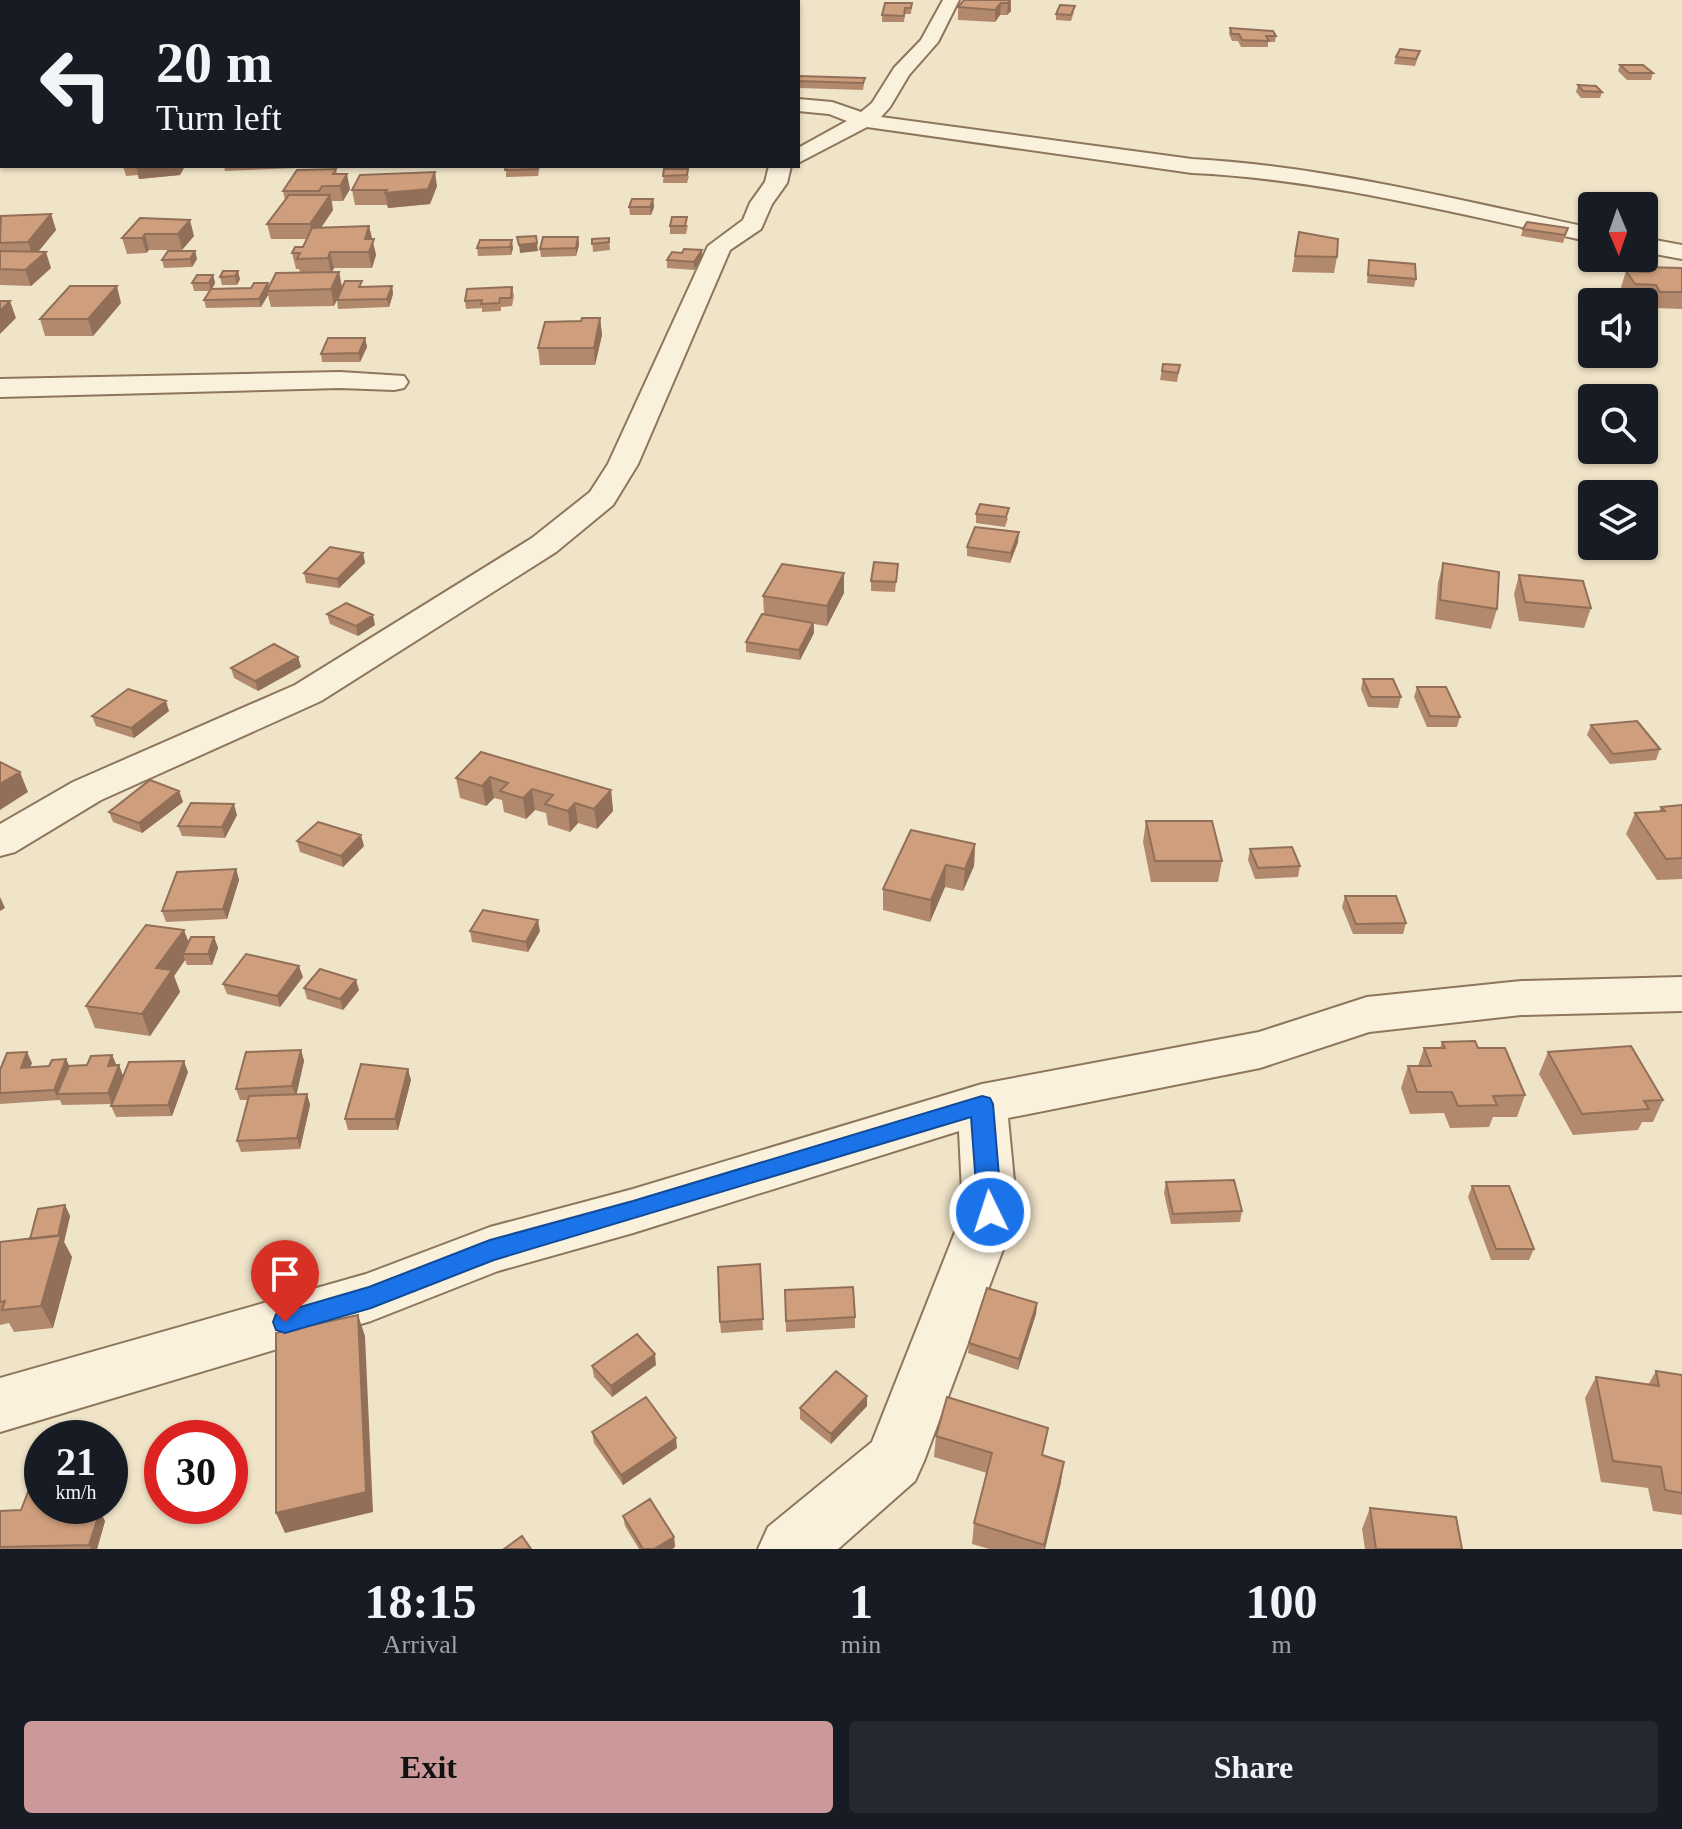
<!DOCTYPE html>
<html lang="en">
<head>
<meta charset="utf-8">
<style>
  :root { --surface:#171b24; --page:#242831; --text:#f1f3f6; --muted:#9ea1a6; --accent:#cc999b }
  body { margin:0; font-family:Georgia,serif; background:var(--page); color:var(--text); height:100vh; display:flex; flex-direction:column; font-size:30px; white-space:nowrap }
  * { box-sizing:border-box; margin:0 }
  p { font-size:26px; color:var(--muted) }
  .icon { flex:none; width:44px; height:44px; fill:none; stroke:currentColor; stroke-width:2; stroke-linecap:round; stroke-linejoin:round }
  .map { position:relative; height:1549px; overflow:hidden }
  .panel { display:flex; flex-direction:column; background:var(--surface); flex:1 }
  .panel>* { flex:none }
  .hud { position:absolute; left:0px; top:0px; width:800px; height:168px; box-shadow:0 2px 6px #0004; background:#171b24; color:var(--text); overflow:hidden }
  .needle { width:52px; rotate:178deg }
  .buttons { position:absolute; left:1578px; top:192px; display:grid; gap:16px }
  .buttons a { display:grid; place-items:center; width:80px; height:80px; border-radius:8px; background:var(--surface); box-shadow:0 2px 6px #0004; font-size:40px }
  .speed { position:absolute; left:24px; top:1420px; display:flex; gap:16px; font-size:40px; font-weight:700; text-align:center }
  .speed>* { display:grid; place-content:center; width:104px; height:104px; border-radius:50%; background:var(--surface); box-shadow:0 2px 6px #0004; line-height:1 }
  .speed small { font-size:20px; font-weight:400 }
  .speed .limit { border:12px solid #d22; background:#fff; color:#111 }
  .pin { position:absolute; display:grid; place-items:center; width:68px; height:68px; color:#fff; margin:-82px -34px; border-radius:50% 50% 50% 0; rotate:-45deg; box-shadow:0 0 8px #0007 }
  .pin .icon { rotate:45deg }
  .me { position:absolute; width:88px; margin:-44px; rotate:356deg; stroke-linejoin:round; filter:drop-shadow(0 0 6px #0008) }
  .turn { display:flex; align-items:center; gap:28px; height:168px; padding:0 24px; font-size:36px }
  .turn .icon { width:104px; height:104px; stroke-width:2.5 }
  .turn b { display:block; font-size:56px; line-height:68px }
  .eta { display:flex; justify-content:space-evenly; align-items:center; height:136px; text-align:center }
  .eta b { font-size:48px; font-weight:600; line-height:56px }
  .button { display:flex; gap:16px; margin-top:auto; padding:16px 24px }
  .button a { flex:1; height:92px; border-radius:8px; background:var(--accent); color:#111; font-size:32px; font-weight:600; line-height:92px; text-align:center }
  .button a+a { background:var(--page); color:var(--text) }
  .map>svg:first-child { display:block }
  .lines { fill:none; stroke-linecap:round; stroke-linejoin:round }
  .street-casing { stroke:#8d765c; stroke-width:4 }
  .street { fill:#faf1dc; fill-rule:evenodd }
  .wall { fill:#b2896c }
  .shaded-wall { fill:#916f58 }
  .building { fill:#cf9f7d; stroke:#916f58; stroke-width:2 }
  .route { fill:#1a73e8; stroke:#114b97; stroke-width:2 }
</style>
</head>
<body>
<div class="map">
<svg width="1682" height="1549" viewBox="0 0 1682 1549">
  <rect width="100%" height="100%" fill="#f0e4c8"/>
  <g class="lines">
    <g class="street-casing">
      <path id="street" d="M943 0H959L938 42 909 75 890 107 881 117 1192 159C1326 166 1460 201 1592 228V242C1460 215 1326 179 1192 173L867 127 798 163V148L847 121 829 114 798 111V99L832 102 861 112 872 103 894 68 921 40Z
        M0 130H2V142H0Z
        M769 166H791L787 183 772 204 761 229 730 250 638 464 613 505 556 552 321 701 101 800 15 852 0 856V824L73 782 295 685 532 538 590 492 608 464 708 246 743 220 750 203 765 182Z
        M1644 238 1682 245V259L1644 252Z
        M340 372 404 376 408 382 404 388 394 390 340 388 0 397V379Z
        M1682 977V1011L1521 1015 1369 1032 1260 1068 1008 1118 1017 1212 924 1461 915 1481 838 1549H758L768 1527 872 1442 963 1212 959 1131 633 1233 498 1271 371 1321 0 1432V1378L366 1274 490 1227 633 1189 982 1084 1259 1032 1367 997 1521 981Z"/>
    </g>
    <use href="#street" class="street"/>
  </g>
  <path class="wall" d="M964 0H1011V11L1007 15H1000L995 22 958 20V7Z
    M912 3 911 14H905L904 22H882V15Z
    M1074 12 1071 21 1056 20V14Z
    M1230 28 1276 36 1275 42H1268V47H1241L1238 41H1232L1229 34Z
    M1420 51 1415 66 1394 64 1396 57Z
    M1620 65 1653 73 1651 80H1627L1618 71Z
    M798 76 865 78 863 90 798 88Z
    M1578 85 1602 92 1600 98H1581L1576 92Z
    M123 166H185L180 175 139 179 138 175 126 176Z
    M224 166H297L296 168 225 171Z
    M506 166H540L538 176 506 177Z
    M336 169 337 174 350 189 343 201H332L333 210 321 228 369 226 376 255 372 268H334L332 272H339L342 287 392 286 393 294 389 307 338 309 337 300 338 298 334 306 271 307 268 295 261 307 206 308 204 300 210 291H194L192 283 213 275 215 283 212 289 251 288 269 286 300 272 299 269H296L292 253 303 247 307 239H271L267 224 285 200 283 191Z
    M664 169 689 176 687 183H663Z
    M437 186 430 204 388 208 387 205H355L352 190Z
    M653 199 654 207 651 215H630L629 207Z
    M51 214 56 230 38 252 51 268 31 286 0 285V216Z
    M140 218 194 236 182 250H149L146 253 127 254 122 238Z
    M688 225 686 234H670V226Z
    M1568 228 1563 243 1521 236 1523 229Z
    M1299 232 1337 257 1334 273 1292 272Z
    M578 237 579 245 576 256 541 257 540 249Z
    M609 238 610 250 593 252 592 239Z
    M480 240 513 248 511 255 478 256 477 248Z
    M195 251 197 259 192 267 164 268 162 260Z
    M702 258 694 270 667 268V260Z
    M1369 260 1416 279 1414 287 1367 283Z
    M1645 267 1682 268V309L1655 308 1651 301 1629 300 1621 287 1626 271 1644 272Z
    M223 271 240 279 237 285H222L220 277Z
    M512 287 514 296 512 306 501 307V311L482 312V308L466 309 465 301Z
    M121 303 93 336H45L40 319Z
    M600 318 602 335 595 365H540L538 348 581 321Z
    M365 338 367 347 360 362H322L321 354Z
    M1163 364 1180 365 1177 382 1160 380Z
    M1644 404 1656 412 1653 421H1644Z
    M976 514 1008 518 1005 527 976 523Z
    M1018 542 1010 563 967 556V547Z
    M363 553 365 563 339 588 306 583 304 573Z
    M1443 563 1497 609 1491 629 1435 619 1438 583Z
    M844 573V593L827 626 814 624V633L800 660 746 652V642L764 615 763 596Z
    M897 573 895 592 871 591V581Z
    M1519 575 1591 608 1584 628 1519 621 1514 594Z
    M327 614 375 625 358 636 330 624Z
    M298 657 301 667 258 691 234 678 231 668Z
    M1363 679 1401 697 1398 708 1368 707 1361 689Z
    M1417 687 1460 717 1457 727H1427L1414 697Z
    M169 711 134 738 96 726 92 716Z
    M1591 725 1660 749 1656 760 1610 764 1587 735Z
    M481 752 611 790 613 811 597 829 578 823 570 832 548 825 546 813 535 810 526 819 504 812 502 800 494 798 486 806 460 798 456 778Z
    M179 791 183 802 142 833 113 822 109 812Z
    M1682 805V879L1657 880 1626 834 1635 813 1659 812 1661 807Z
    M237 815 225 838 182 836 178 826Z
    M1146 821 1222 861 1218 882H1151L1143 842Z
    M297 841 364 846 343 867 300 852Z
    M975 844 974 866 963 891 945 887 930 922 883 910V889Z
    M1250 849 1300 866 1298 877 1255 879 1248 860Z
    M236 869 239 880 227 919 166 922 162 911Z
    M1345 896 1406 923 1403 934H1353L1342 907Z
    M470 931H540L528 952 472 942Z
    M214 937 218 948 212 965H187L185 960 174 976 180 992 150 1036 95 1028 86 1006Z
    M303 977 280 1007 227 994 223 984Z
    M304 988 359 990 343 1010 307 999Z
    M1442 1042 1478 1048 1525 1095 1517 1117H1493L1489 1127 1450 1128 1444 1113 1410 1114 1401 1088 1408 1066H1418L1424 1048H1440Z
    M301 1050 304 1061 296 1094H307L310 1105 300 1149 241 1152 237 1141 248 1100H240L236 1089Z
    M1548 1052 1663 1100 1653 1122H1642L1638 1130 1573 1135 1539 1074Z
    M112 1055 116 1065H119L123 1076 112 1104 62 1105 60 1100 0 1104V1070L32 1063 30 1067 49 1066 66 1059 69 1066 87 1065Z
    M188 1072 172 1116 116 1117 111 1106Z
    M411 1080 398 1130H348L345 1119Z
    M1166 1182 1242 1211 1240 1222 1171 1224 1164 1193Z
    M1472 1186 1534 1249 1529 1260H1491L1468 1197Z
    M65 1205 70 1216 64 1242 72 1257 53 1328 14 1332 9 1323 0 1325V1242L30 1239Z
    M760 1264 763 1330 721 1333 720 1322Z
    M785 1290 855 1317V1328L786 1332Z
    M1037 1303 1036 1314 1018 1370 968 1353 969 1343Z
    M656 1365 612 1397 594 1377 592 1366Z
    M1656 1371 1682 1375V1515L1653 1511 1648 1488 1601 1482 1585 1398 1596 1377 1648 1385Z
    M867 1396V1406L831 1444 800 1419V1408Z
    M592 1432 677 1448 623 1485 594 1443Z
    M936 1436 1044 1455 1061 1482 1045 1549H989L972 1544 974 1523 987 1473 934 1457Z
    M42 1506H66L64 1511 105 1521 97 1549H0V1511L21 1510Z
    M1370 1508 1462 1549H1365L1362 1529Z
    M623 1516 674 1537 675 1547 672 1549H639L625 1526Z"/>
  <path class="shaded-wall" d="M1010 0 1011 11 1007 15 1008 3Z
    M1001 3 1000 15 995 22V10Z
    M136 166H185L180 175 139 179Z
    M435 172 437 186 430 204 388 208 385 193Z
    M347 174 350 189 343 201 340 186Z
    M330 195 333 210 313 239 310 224Z
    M653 199 654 207 651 215 650 207Z
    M51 214 56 230 33 258 28 242Z
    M190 220 194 236 182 250 178 234Z
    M369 226 376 255 372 268 365 239Z
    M145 234 149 250 146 253 142 238Z
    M578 237 579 245 576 256V248Z
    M512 240 513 248 511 255 510 247Z
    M537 243 538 251 520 253 519 245Z
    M702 250V258L694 270V262Z
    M195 251 197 259 192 267 190 259Z
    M46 252 51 268 31 286 25 270Z
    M330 252 334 268 331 274 328 258Z
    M238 271 240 279 237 285 235 276Z
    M339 272 342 288 334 306 331 289Z
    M213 275 215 283 211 291 209 283Z
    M268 283 270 290 267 291 268 295 261 307 259 299Z
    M117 286 121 303 93 336 88 319Z
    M392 286 393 294 389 307 387 299Z
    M10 301 16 318 0 334V311Z
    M600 318 602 335 595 365 594 348Z
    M365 338 367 347 360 362 359 353Z
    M1019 532 1018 542 1010 563 1011 553Z
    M363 553 365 563 339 588 337 579Z
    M844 573V593L827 626V606Z
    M373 615 375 625 358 636 356 626Z
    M813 623 814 633 800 660 799 650Z
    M298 657 301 667 258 691 255 681Z
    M166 701 169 711 134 738 131 728Z
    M20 772 28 792 0 810V784Z
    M490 777 494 798 486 806 482 786Z
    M532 789 535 810 526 819 523 798Z
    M611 790 613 811 597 829 594 809Z
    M179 791 183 802 142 833 139 823Z
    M575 803 578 823 570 832 568 811Z
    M234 804 237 815 225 838 222 827Z
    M361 835 364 846 343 867 341 856Z
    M975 844 974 866 963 891 965 869Z
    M946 865 945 887 930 922 931 900Z
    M236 869 239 880 227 919 223 909Z
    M0 897 5 908 0 911Z
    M538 920 540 931 528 952 526 942Z
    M184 930 192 951 183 954 185 960 174 976 180 992 150 1036 142 1014 156 968Z
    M214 937 218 948 212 965 208 954Z
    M299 966 303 977 280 1007 277 996Z
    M356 980 359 990 343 1010 340 999Z
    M301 1050 304 1061 296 1097 292 1086Z
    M27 1052 32 1063 26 1079 21 1068Z
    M112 1055 117 1066H108Z
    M66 1059 71 1070 57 1094 59 1101 54 1090Z
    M184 1061 188 1072 172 1116 168 1105Z
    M119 1065 123 1076 112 1104 108 1093Z
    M408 1069 411 1080 398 1130 395 1119Z
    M307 1094 310 1105 300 1149 297 1138Z
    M65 1205 70 1216 64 1242 72 1257 53 1328 41 1306Z
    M1037 1303 1036 1314 1018 1370 1019 1359Z
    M358 1315 365 1336 373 1512 285 1533 276 1513Z
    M655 1354 656 1365 612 1397 611 1386Z
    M867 1396V1406L831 1444V1434Z
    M676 1438 677 1448 623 1485 621 1475Z
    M1064 1462 1061 1482 1045 1549H1044Z
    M56 1506H66L61 1522 55 1511Z
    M100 1511 105 1521 97 1549H91L89 1545Z
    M674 1537 675 1547 672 1549H654Z"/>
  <path class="building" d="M558 0H577L575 2H556Z
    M964 0H1010L1008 3H1001L995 10 958 7Z
    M885 3H912L911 8H905L904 16 882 15Z
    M1060 5 1075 6 1071 15 1056 14Z
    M1230 28 1273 31 1276 36H1266L1269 41 1242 40 1239 34H1232Z
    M1400 49 1420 51 1416 59 1396 57Z
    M1620 65H1643L1653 73H1629Z
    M798 76 865 78 863 83 798 81Z
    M1578 85 1596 86 1602 92 1583 91Z
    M506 166H538L537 169 505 170Z
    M336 169 333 174H347L340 186H322L319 191H283L297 170Z
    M664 169H688L687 175 663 176Z
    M435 172 428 189 385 193 387 190H352L360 175Z
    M289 195H330L310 224H267Z
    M632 199H653L650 207H629Z
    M51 214 28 242 0 243 1 216Z
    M672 217H687L685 226H670Z
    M140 218 190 220 178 234H145L142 238H122Z
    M1527 222 1568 228 1565 235 1523 229Z
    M369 226 365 239H374L369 252H330L328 258 297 259 300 253H292L295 247H303L312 228Z
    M1299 232 1338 239 1337 257 1295 256Z
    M536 236 537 243 519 245 517 237Z
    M543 237H578L576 248 540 249Z
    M609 238V242L592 244V239Z
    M480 240H512L510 247 477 248Z
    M684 249 702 250 694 262 667 260 672 252 682 253Z
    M0 251 46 252 25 270 0 269Z
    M168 251H195L190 259 162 260Z
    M1369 260 1415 264 1416 279 1368 275Z
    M1645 267 1682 268V292H1660L1656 285 1635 284 1626 271 1648 272Z
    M223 271H238L235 276 220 277Z
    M339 272 331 289 267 291 276 273Z
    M197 275H213L209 283H192Z
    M345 281H362L359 287 392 286 387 299 337 300Z
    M254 283H268L259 299 204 300 211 289 251 288Z
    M70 286H117L88 319H40Z
    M512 287 511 298H500L499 303 481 304 482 300 465 301 467 289Z
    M0 301H10L0 311Z
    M582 318H600L594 348H538L545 322 581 321Z
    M328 338H365L359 353 321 354Z
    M1163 364 1180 365 1178 373 1162 371Z
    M1644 404H1649L1656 412H1644Z
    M980 504 1009 508 1006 517 976 514Z
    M975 527 1019 532 1011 553 967 547Z
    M330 547 363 553 337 579 304 573Z
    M874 562 898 564 896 582 871 581Z
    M1443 563 1499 572 1497 609 1440 600Z
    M782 564 844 573 827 606 763 596Z
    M1519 575 1583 581 1591 608 1525 602Z
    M346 603 373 615 356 626 327 614Z
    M762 614 813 623 799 650 746 642Z
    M274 644 298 657 255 681 231 668Z
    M1363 679H1393L1401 697H1371Z
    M1417 687H1446L1460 717 1430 716Z
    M128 689 166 701 131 728 92 716Z
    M1637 721 1660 749 1613 754 1591 725Z
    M481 752 611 790 594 809 575 803 568 811 545 804 553 795 532 789 523 798 500 791 508 783 490 777 482 786 456 778Z
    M0 762 20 772 0 784Z
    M150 780 179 791 139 823 109 812Z
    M191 803 234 804 222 827 178 826Z
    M1682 805V858L1666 859 1635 813 1665 811 1661 807Z
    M1146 821H1212L1222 861H1155Z
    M318 822 361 835 341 856 297 841Z
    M911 830 975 844 965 869 946 865 931 900 883 889Z
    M1292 847 1300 866 1258 868 1250 849Z
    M236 869 223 909 162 911 177 872Z
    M1345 896H1396L1406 923 1356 924Z
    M483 910 538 920 526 942 470 931Z
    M146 925 184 930 156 968 172 970 142 1014 86 1006Z
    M191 937H214L208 954H183Z
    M246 954 299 966 277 996 223 984Z
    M320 969 356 980 340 999 304 988Z
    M1475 1041 1478 1048H1505L1525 1095 1493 1096 1497 1105 1458 1106 1452 1092H1417L1408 1066H1431L1424 1048H1445L1442 1042Z
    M1631 1046 1663 1100 1644 1101 1649 1109 1582 1114 1548 1052Z
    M301 1050 292 1086 236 1089 246 1052Z
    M27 1052 21 1068 49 1066 52 1060 66 1059 54 1090 0 1093V1070L7 1053Z
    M112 1055 108 1066 119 1065 108 1093 57 1094 69 1066 87 1065 91 1056Z
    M184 1061 168 1105 111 1106 129 1062Z
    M361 1064 408 1069 395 1119H345Z
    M307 1094 297 1138 237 1141 249 1096Z
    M1234 1180 1242 1211 1173 1214 1166 1182Z
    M1472 1186H1509L1534 1249H1496Z
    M65 1205 58 1236 30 1239 38 1209Z
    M61 1235 41 1306 2 1310 5 1301 0 1302V1242Z
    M760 1264 763 1319 720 1322 718 1267Z
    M853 1287 855 1317 786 1321 785 1290Z
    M987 1288 1037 1303 1019 1359 969 1343Z
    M358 1315 366 1492 276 1513V1333Z
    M637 1334 655 1354 611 1386 592 1366Z
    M836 1371 867 1396 831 1434 800 1408Z
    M1656 1371 1682 1375V1493L1665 1490 1661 1467 1613 1461 1596 1377 1659 1386Z
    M646 1397 676 1438 621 1475 592 1432Z
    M947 1397 1048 1428 1042 1455 1064 1462 1044 1545 974 1523 992 1453 936 1436Z
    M42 1486V1506H56L55 1511H100L89 1545 0 1547V1511L21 1510 30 1487Z
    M650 1499 674 1537 654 1549H643L623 1516Z
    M1370 1508 1456 1517 1462 1549H1376Z
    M522 1536 531 1549H504Z"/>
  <path class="route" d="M982 1096 990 1098 993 1104 1002 1212 998 1220 990 1222 981 1220 978 1212 971 1117 494 1260 371 1308 285 1333 276 1330 273 1322 276 1314 369 1287 490 1240 633 1201Z"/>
</svg>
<div class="buttons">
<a><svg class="needle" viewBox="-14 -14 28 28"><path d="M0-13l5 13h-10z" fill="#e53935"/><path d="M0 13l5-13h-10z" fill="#9ea1a6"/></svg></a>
<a><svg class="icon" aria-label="sound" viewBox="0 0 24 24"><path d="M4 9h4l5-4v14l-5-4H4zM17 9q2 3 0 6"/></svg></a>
<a><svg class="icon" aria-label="search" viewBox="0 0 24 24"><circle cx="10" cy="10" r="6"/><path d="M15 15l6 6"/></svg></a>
<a><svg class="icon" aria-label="layers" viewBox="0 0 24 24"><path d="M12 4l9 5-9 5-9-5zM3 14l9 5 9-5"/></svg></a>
</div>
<div class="speed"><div>21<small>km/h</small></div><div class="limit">30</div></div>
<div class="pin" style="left:285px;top:1322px;background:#d93025"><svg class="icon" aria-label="arrive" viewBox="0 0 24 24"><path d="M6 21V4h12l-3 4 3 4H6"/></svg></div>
<svg class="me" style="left:990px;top:1212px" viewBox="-20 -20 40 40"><circle r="17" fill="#1a73e8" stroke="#fff" stroke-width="3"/><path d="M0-11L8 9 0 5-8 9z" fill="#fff"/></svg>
<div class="hud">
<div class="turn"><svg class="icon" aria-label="left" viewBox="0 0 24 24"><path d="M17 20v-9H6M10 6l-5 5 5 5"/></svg><div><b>20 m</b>Turn left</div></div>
</div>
</div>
<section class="panel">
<div class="eta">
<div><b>18:15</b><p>Arrival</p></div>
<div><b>1</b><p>min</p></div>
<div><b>100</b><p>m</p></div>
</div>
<div class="button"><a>Exit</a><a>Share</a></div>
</section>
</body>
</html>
